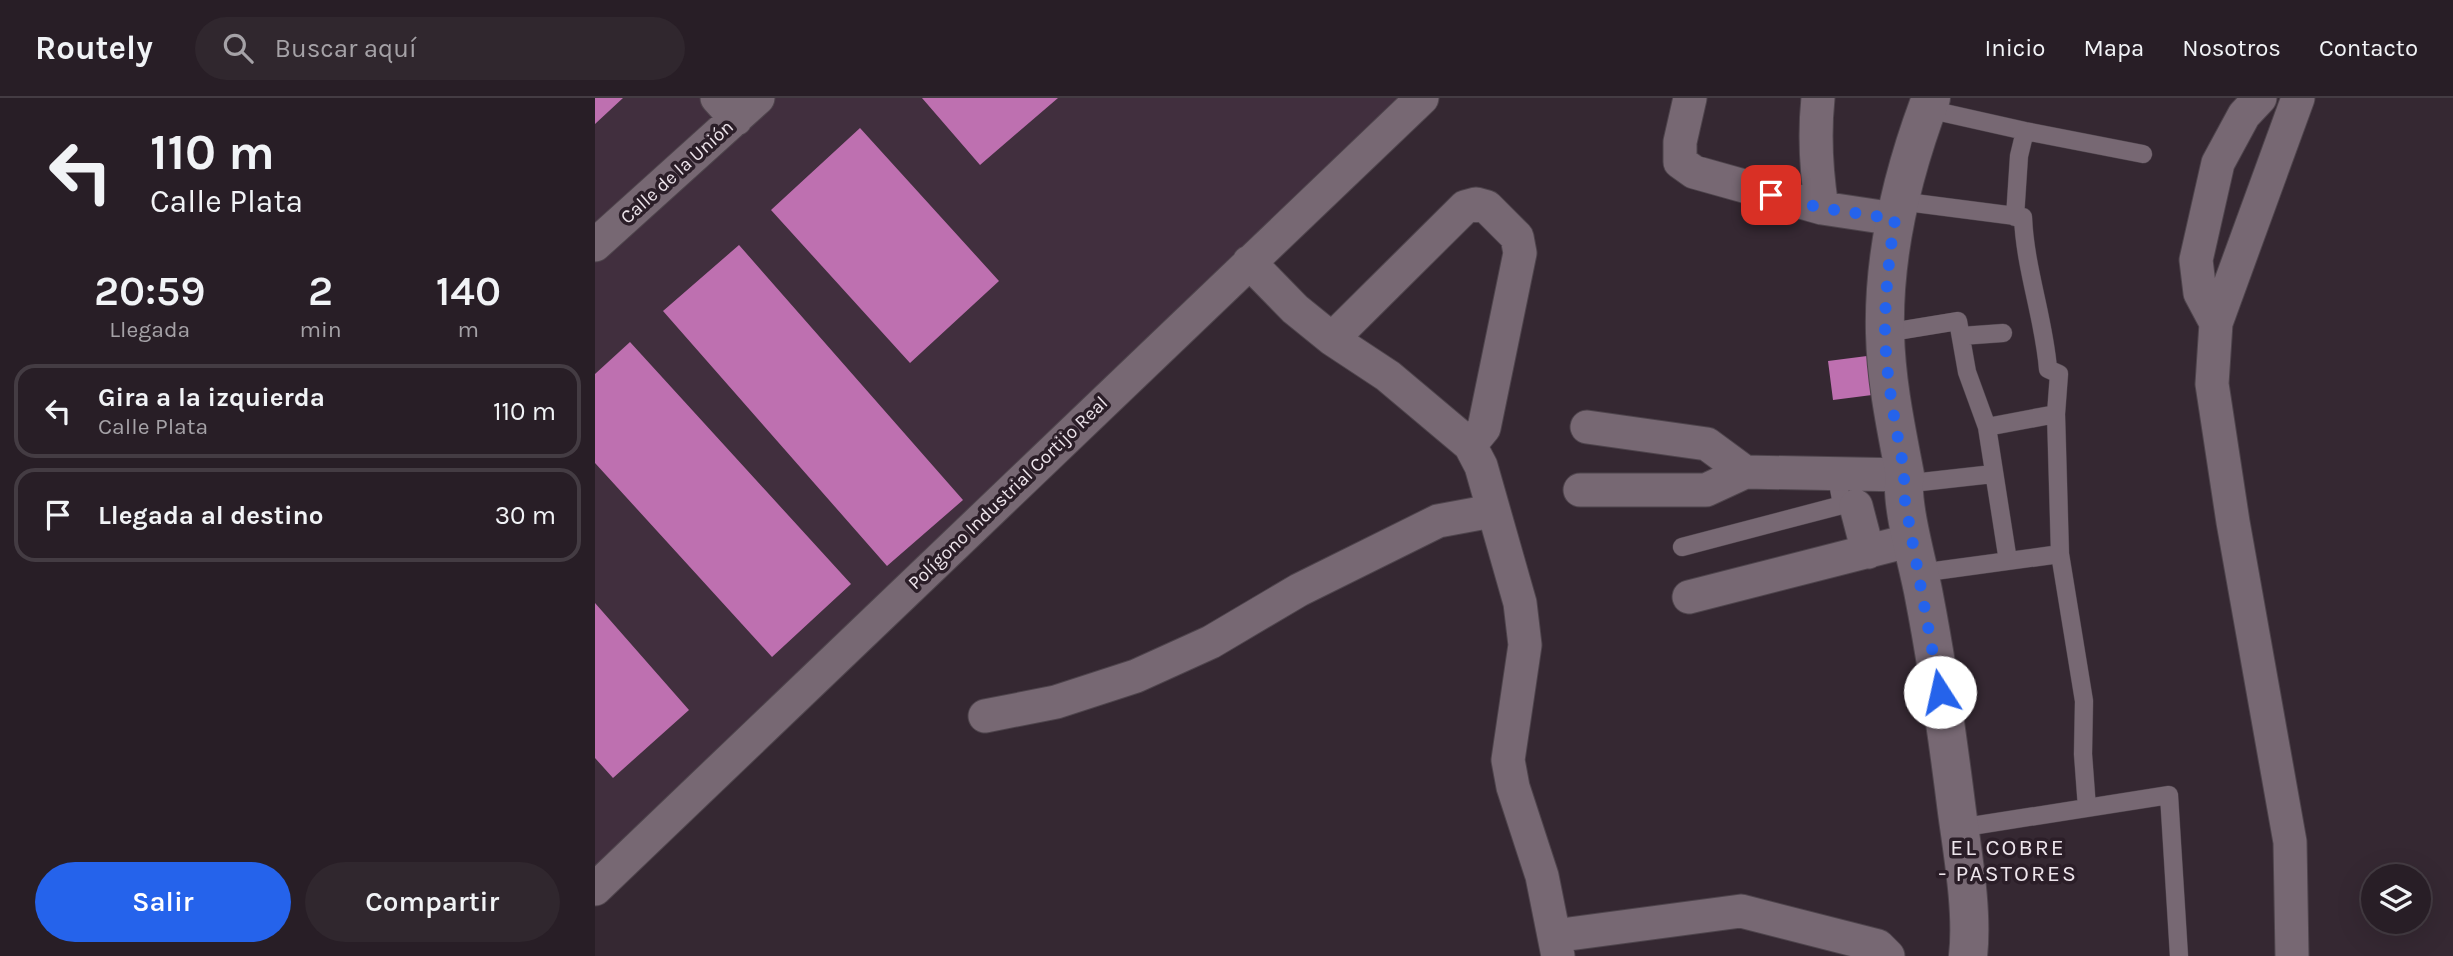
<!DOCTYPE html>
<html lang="es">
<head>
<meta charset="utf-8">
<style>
  :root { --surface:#281e26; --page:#30272e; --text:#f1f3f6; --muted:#a5a2a7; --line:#443c43; --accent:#2563eb }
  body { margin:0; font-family:Karla,sans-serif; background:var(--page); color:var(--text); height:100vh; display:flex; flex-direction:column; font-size:26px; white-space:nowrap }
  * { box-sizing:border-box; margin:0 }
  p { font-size:23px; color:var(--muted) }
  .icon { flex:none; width:38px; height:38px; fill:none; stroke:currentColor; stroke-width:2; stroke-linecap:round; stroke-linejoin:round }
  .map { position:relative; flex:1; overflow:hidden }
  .drawer { display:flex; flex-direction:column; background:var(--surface); width:595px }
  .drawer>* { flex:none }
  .banner { background:#281e26; color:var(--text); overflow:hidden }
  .fabs { position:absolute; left:1766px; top:766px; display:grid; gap:14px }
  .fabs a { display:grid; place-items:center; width:70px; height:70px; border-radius:50%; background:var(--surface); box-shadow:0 7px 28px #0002,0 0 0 2px var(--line); font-size:35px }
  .pin { position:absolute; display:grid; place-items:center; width:60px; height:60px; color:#fff; margin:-30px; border-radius:14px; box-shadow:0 4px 10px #0006 }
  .me { position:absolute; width:77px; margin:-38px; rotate:350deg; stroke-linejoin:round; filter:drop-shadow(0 0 5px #0008) }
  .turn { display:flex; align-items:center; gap:24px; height:147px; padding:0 35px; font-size:32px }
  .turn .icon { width:91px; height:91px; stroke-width:2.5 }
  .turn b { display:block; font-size:49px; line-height:60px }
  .eta { display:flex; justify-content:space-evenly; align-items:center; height:119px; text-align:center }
  .eta b { font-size:42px; font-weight:600; line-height:49px }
  .cta { display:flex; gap:14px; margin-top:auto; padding:14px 35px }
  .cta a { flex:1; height:80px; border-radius:42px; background:var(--accent); color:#fff; font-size:28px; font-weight:600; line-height:80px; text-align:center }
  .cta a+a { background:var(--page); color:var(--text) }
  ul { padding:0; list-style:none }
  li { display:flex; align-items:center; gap:21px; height:94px; margin:0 14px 10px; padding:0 21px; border:4px solid var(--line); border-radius:21px }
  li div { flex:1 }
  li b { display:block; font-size:26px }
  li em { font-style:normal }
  header { display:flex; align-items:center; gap:42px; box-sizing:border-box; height:98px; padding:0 35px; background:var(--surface); border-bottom:2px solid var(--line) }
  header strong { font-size:33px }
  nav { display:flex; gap:38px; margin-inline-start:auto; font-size:24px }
  .search { width:490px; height:63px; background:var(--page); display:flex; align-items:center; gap:18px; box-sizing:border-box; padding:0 24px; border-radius:38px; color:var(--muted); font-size:26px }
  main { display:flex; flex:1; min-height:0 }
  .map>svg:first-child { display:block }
  .built { fill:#412f3e }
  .building { fill:#be70b0 }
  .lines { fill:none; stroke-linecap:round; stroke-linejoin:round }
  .lane-casing { stroke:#4e444c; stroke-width:19 }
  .street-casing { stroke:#4e444c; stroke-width:35 }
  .secondary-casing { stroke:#4e444c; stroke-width:40 }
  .lane { stroke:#776873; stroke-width:18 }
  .street { stroke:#776873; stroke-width:33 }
  .secondary { stroke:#776873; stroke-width:38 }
  .route { stroke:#2563eb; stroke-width:12; stroke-dasharray:0 21.6 }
  .labels { text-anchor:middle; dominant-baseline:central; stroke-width:7; stroke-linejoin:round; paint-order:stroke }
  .street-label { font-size:19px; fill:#eee5ec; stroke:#2b1e28 }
  .quarter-label { font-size:23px; letter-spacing:2px; fill:#eee5ec; stroke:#2b1e28 }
</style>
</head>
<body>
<header>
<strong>Routely</strong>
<div class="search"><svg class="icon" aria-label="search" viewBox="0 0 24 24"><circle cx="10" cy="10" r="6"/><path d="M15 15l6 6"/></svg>Buscar aquí</div>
<nav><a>Inicio</a><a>Mapa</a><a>Nosotros</a><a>Contacto</a></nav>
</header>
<main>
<section class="drawer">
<div class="banner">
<div class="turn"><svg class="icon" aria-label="left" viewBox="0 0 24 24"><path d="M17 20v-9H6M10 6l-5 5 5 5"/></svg><div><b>110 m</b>Calle Plata</div></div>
</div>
<div class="eta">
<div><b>20:59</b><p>Llegada</p></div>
<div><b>2</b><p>min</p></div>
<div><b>140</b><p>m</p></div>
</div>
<ul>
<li><svg class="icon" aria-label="left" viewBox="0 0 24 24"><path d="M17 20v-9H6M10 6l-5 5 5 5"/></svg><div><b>Gira a la izquierda</b><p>Calle Plata</p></div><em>110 m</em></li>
<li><svg class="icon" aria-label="arrive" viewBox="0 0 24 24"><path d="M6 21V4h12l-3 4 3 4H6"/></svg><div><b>Llegada al destino</b></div><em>30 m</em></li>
</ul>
<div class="cta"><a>Salir</a><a>Compartir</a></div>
</section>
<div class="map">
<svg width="1858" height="858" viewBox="0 0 1858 858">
  <rect width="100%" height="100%" fill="#352832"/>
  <path class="built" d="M0 0H813L0 779Z"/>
  <path class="building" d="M0 0H28L0 26Z
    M327 0H463L385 67Z
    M265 30 404 183 315 265 176 112Z
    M144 147 368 402 292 468 68 213Z
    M35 244 256 486 177 559 0 365V276Z
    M1272 258 1277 297 1238 302 1233 263Z
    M0 505 94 612 18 680 0 660Z"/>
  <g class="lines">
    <g class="lane-casing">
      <path id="lane" d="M1332 11 1430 33 1424 58 1420 119
        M1430 33 1548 56
        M1304 103 1428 119C1430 171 1449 220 1453 271L1464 276 1461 316 1465 456 1489 603 1488 656 1492 710
        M1290 235 1363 223 1372 274 1392 329 1413 463
        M1366 238 1408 235
        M1392 329 1461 316
        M1308 386 1398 376
        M1087 449 1247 407 1241 374
        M1325 475 1465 456
        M1364 730 1574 697 1584 858"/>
    </g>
    <g class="street-casing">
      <path id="street" d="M122 0 141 21
        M1095 0 1085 44V64L1099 74 1227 110 1300 121
        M1223 0C1219 38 1221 72 1227 110
        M0 147 163 0
        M654 164 700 211 737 241 793 278 875 347 886 368 925 505 930 547 913 662 918 689 947 778 963 858
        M1621 225 1605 195 1601 162 1623 65 1649 17 1665 0
        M737 241 870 109 881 106 892 109 922 139 925 155 889 330 875 347
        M1150 374 1310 377
        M985 392H1111L1150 374 1112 346 992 329
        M1261 408 1273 454
        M1094 499 1317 442
        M390 618 461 604 541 578 616 544 704 492 843 423 897 413
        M0 791 827 0
        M959 838 1146 813 1283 848 1293 858
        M1697 858 1695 744 1638 424 1617 286 1621 225 1703 0"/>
    </g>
    <g class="secondary-casing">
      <path id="secondary" d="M1336 0C1308 74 1288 155 1290 235 1291 283 1301 330 1310 377 1304 403 1324 469 1329 498 1343 570 1353 642 1362 714 1368 758 1378 814 1373 858"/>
    </g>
    <use href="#lane" class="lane"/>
    <use href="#street" class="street"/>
    <use href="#secondary" class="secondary"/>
  </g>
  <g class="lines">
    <path class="route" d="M1176 97 1227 110 1300 121C1294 159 1290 196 1290 234 1291 282 1301 330 1310 377L1308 386 1310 403 1345 594"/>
  </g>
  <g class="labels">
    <g class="street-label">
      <text transform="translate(82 74) rotate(-42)">Calle de la Unión</text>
      <text transform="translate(413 395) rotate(-44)">Polígono Industrial Cortijo Real</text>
    </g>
    <g class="quarter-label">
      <text x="1413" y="749">EL COBRE<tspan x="1413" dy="26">- PASTORES</tspan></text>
    </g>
  </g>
</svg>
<div class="fabs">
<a><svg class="icon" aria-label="layers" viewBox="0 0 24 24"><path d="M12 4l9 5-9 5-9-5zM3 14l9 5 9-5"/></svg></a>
</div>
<div class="pin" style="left:1176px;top:97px;background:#d93025"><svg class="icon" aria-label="arrive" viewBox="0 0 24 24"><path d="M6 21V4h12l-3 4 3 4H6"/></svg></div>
<svg class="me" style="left:1345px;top:594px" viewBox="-20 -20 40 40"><circle r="19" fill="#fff"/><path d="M0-13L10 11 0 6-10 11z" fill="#2563eb"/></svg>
</div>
</main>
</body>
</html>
